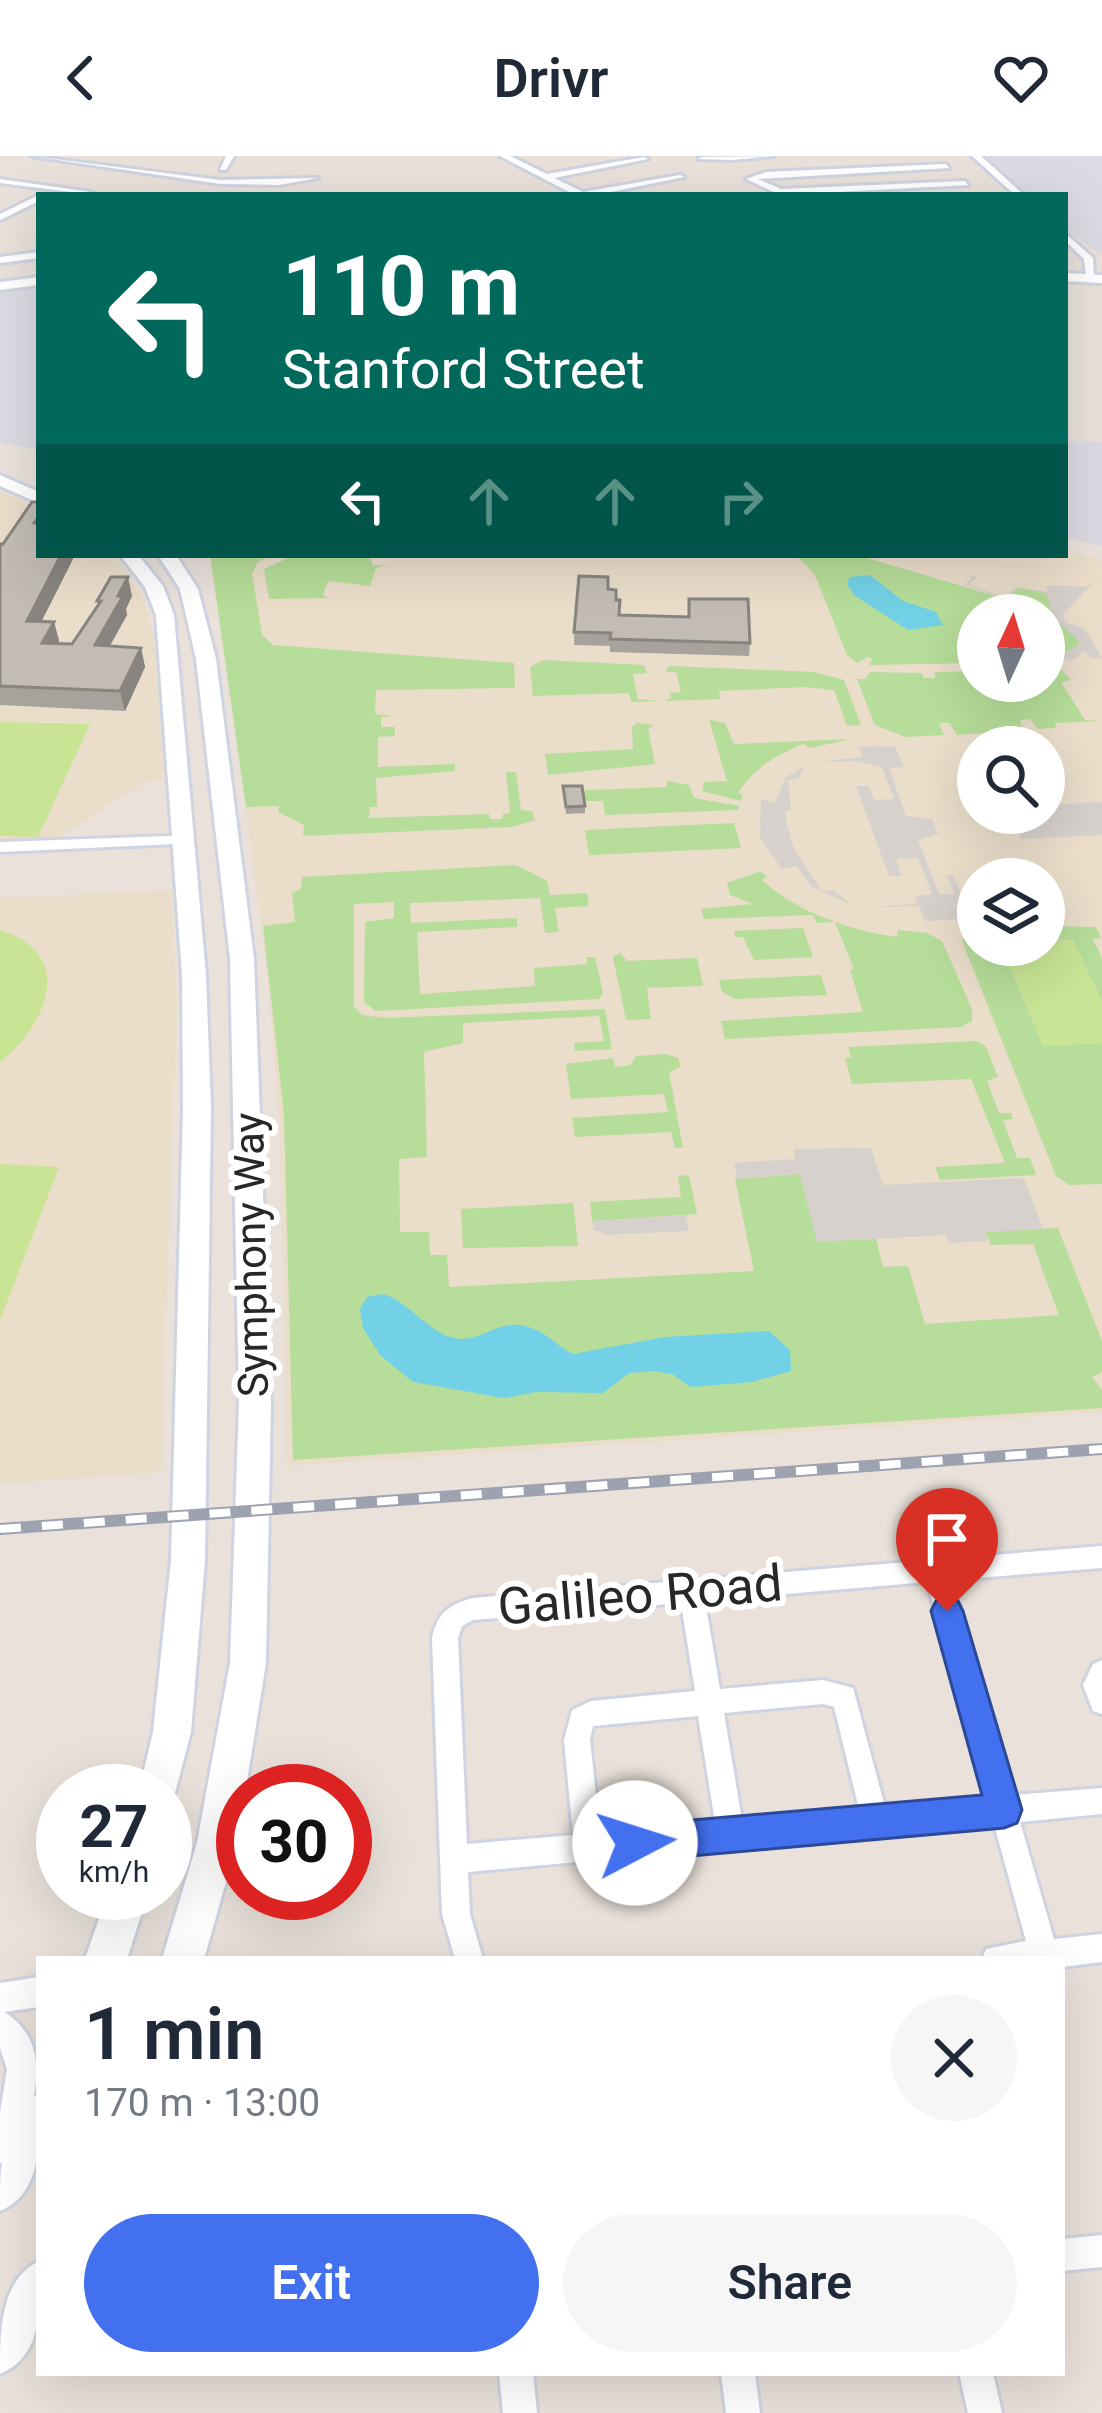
<!DOCTYPE html>
<html lang="en">
<head>
<meta charset="utf-8">
<style>
  :root { --surface:#fff; --page:#f6f6f7; --text:#1f2937; --muted:#747a83; --accent:#4270ee }
  body { margin:0; font-family:Roboto,sans-serif; background:var(--page); color:var(--text); height:100vh; display:flex; flex-direction:column; font-size:45px; white-space:nowrap }
  * { box-sizing:border-box; margin:0 }
  p { font-size:39px; color:var(--muted) }
  .icon { flex:none; width:66px; height:66px; fill:none; stroke:currentColor; stroke-width:2; stroke-linecap:round; stroke-linejoin:round }
  .map { position:relative; flex:1; overflow:hidden }
  .panel { position:absolute; left:36px; top:1800px; width:1029px; height:420px; display:flex; flex-direction:column; background:var(--surface); border-radius:0px; box-shadow:0 12px 48px #0002 }
  .panel>* { flex:none }
  .banner { position:absolute; left:36px; top:36px; width:1032px; height:366px; border-radius:0px; box-shadow:0 12px 48px #0002; background:#00695c; color:#fff; overflow:hidden }
  .needle { width:78px; rotate:4deg }
  .buttons { position:absolute; left:957px; top:438px; display:grid; gap:24px }
  .buttons a { display:grid; place-items:center; width:108px; height:108px; border-radius:50%; background:var(--surface); box-shadow:0 12px 48px #0002; font-size:60px }
  .speed { position:absolute; left:36px; top:1608px; display:flex; gap:24px; font-size:60px; font-weight:700; text-align:center }
  .speed>* { display:grid; place-content:center; width:156px; height:156px; border-radius:50%; background:var(--surface); box-shadow:0 12px 48px #0002; line-height:1 }
  .speed small { font-size:30px; font-weight:400 }
  .speed .limit { border:18px solid #d22; background:#fff; color:#111 }
  .pin { position:absolute; display:grid; place-items:center; width:102px; height:102px; color:#fff; margin:-123px -51px; border-radius:50% 50% 50% 0; rotate:-45deg; box-shadow:0 0 12px #0007 }
  .pin .icon { rotate:45deg }
  .me { position:absolute; width:132px; margin:-66px; rotate:85deg; stroke-linejoin:round; filter:drop-shadow(0 0 9px #0008) }
  .turn { display:flex; align-items:center; gap:42px; height:252px; padding:0 48px; font-size:54px }
  .turn .icon { width:156px; height:156px; stroke-width:2.5 }
  .turn b { display:block; font-size:84px; line-height:102px }
  .lanes { display:flex; align-items:center; height:114px; padding:0 48px; background:#0003; justify-content:center; gap:60px; direction:ltr }
  .lanes .off { opacity:.35 }
  .round { display:grid; place-items:center; flex:none; width:126px; height:126px; border-radius:63px; background:var(--page) }
  .head { display:flex; align-items:center; justify-content:space-between; height:204px; padding:0 48px }
  h1 { font-size:72px; font-weight:600; line-height:90px }
  .cta { display:flex; gap:24px; margin-top:auto; padding:24px 48px }
  .cta a { flex:1; height:138px; border-radius:72px; background:var(--accent); color:#fff; font-size:48px; font-weight:600; line-height:138px; text-align:center }
  .cta a+a { background:var(--page); color:var(--text) }
  header { display:flex; justify-content:space-between; align-items:center; height:156px; padding:0 48px; background:var(--surface); font-size:54px; font-weight:600 }
  .map>svg:first-child { display:block }
  .industrial { fill:#dcdae2 }
  .education { fill:#eaddca; fill-rule:evenodd }
  .green { fill:#b6dd99 }
  .pitch { fill:#c9e495 }
  .plaza { fill:#d6d1cc }
  .water { fill:#72d1e6 }
  .lines { fill:none; stroke-linecap:round; stroke-linejoin:round }
  .street-casing { stroke:#cfd4e0; stroke-width:6 }
  .secondary-casing { stroke:#cfd4e0; stroke-width:6 }
  .street { fill:#fff; fill-rule:evenodd }
  .secondary { fill:#fff; fill-rule:evenodd }
  .rail-casing { stroke:#9da2b1; stroke-width:12 }
  .rail { stroke:#fff; stroke-width:8; stroke-dasharray:21; stroke-linecap:butt }
  .wall { fill:#a7a29c }
  .shaded-wall { fill:#88847f }
  .building { fill:#c2bcb5; stroke:#88847f; stroke-width:3 }
  .route { fill:#4270ee; stroke:#2b499b; stroke-width:3 }
  .labels { text-anchor:middle; dominant-baseline:central; stroke-width:12; stroke-linejoin:round; paint-order:stroke }
  .street-label { font-size:42px; fill:#272727; stroke:#fff }
  .near-street-label { font-size:51px; fill:#272727; stroke:#fff }
</style>
</head>
<body>
<header><svg class="icon" aria-label="back" viewBox="0 0 24 24"><path d="M15 5l-7 7 7 7"/></svg>Drivr<svg class="icon" aria-label="heart" viewBox="0 0 24 24"><path d="M12 20l-8-8c-3-5 5-10 8-4 3-6 11-1 8 4z"/></svg></header>
<div class="map">
<svg width="1102" height="2257" viewBox="0 0 1102 2257">
  <rect width="100%" height="100%" fill="#e9e1da"/>
  <path class="industrial" d="M981 0H1102V99L1065 73V39H1026Z
    M39 132V294L0 286V136Z
    M1065 285 1102 286V391L1065 381Z"/>
  <path class="education" d="M0 335 39 353V399H112L142 439 154 479 164 624 144 626 55 684 0 687Z
    M1065 394 1102 404V1256L287 1310 279 959 268 824 212 399H1065ZM978 459H1044V525H978ZM978 591H1044V657H978ZM978 723H1044V789H978Z
    M172 734 177 853 161 1316 0 1328V742Z"/>
  <path class="green" d="M210 399H272L258 406 252 417 262 479 273 489 514 507 515 532 376 534 375 558 395 560 381 561V571H395V580L378 581V611L455 608V615L376 622 377 651H370L369 662 489 658 490 663H502L503 658 510 657 506 616H516L521 654 532 655 535 664 512 671 303 680 304 669 278 656 279 650 246 651Z
    M391 399 370 402 373 410 389 408 376 412 370 430 328 425 323 439 328 442 269 443 264 413 290 401Z
    M796 399H857L1006 443 1018 432 1046 436 1054 462 1075 477 1081 490 1050 501 1044 497V459H978V507L869 509 873 503 868 501 857 507 847 499 815 419Z
    M543 504 644 509 647 517 633 518 638 543 659 545 632 546 629 537 533 540 530 511Z
    M669 510 814 516 844 524 861 569 847 570 834 534 805 531 719 535 720 543 664 545 671 542 670 537 681 536 676 516H666Z
    M1059 511 1071 524 1061 526 1085 564 1102 565 1055 567 1056 572 1038 573 1030 563 1020 564 1023 574 957 579 949 567H939L944 579 906 581 875 569 857 523H865L870 516 921 517 924 522H935V516L978 515V525H1044V512Z
    M709 564 725 567 734 588 850 583 811 592 803 588C776 599 754 612 738 637L743 639 741 645 702 635 704 626 727 625Z
    M637 567 653 569 648 573 655 608 548 619 545 598 633 593 632 571Z
    M667 625 689 629 694 642 739 650 738 654 605 659 603 645H584L563 635 667 631Z
    M734 667 741 692 589 699 585 674Z
    M516 709 547 725 550 739 587 737 589 750 555 752 559 776 545 777 540 742 410 747 411 767 517 762V771L417 776 420 838 535 830 534 812 587 808 586 801H595L603 837 599 843 376 855 364 846 365 766 394 762V746L354 748V850L362 859 385 862 605 853 612 893 575 895 574 887 604 885 599 860 463 867V887L424 896 427 1001 399 1003 400 1076H429L430 1099H447L449 1131 754 1115 735 1023 800 1018 817 1085 876 1083 883 1111 908 1110 925 1168 1059 1159 1033 1088 991 1089 985 1076 1058 1072 1102 1185V1216L1092 1221 1102 1234V1252L293 1304 284 959 263 770 295 766 292 737 301 733 302 721Z
    M761 715 767 721 762 724C799 757 848 774 897 781L898 774 927 777 942 785 972 853V865L961 871 725 883 721 865 863 856 850 814 854 813 835 766 817 767 813 759 704 763 701 753 753 748 730 739 727 727Z
    M1044 770 1096 771 1101 782 1093 783 1102 802V846L1073 784 1044 785Z
    M803 772 813 801 754 804 743 781H735L734 775Z
    M978 773V789H1001L1043 890 1102 887V1028L1069 1029 1056 1020 962 785 964 777Z
    M620 797 627 805 697 802 703 830 647 832 651 863 626 864 613 801Z
    M821 819 827 839 735 843 722 836 719 824Z
    M977 885 986 891 998 921 987 925 999 957H1011L1013 963 1003 964 1017 1002H1030L1036 1019 940 1024 935 1011 1005 1007 971 923 852 928 845 902 851 901 848 891Z
    M666 898 678 902 681 911 669 916 683 992H675L671 976 575 981 572 962 668 956 664 938 571 943 566 908 613 902 615 911 630 909 636 900Z
    M689 1019 697 1058 592 1065 590 1046 681 1041 678 1020Z
    M573 1047 578 1090 463 1092 461 1053Z"/>
  <path class="pitch" d="M0 566 90 568 38 681 0 680Z
    M0 774C77 798 47 869 0 906Z
    M1073 784 1102 846V887L1043 890 1001 789Z
    M0 1008 59 1011 0 1164Z"/>
  <path class="plaza" d="M963 418 977 421 969 429 1005 441 1017 431 1047 436V429L1087 431 1102 418 1063 458 1065 466 1085 473 1102 502H1091L1084 495 1074 503 1044 504V497L1061 500 1081 487 1054 462 1046 437 1018 432 1006 443 964 429 972 422Z
    M895 590 904 611 889 612 906 660 932 663 938 678 918 684 939 738H954L947 719H953L972 763 925 765 919 750 869 751 917 748 915 740 932 738 918 702 896 703 901 720H889L856 630H869L874 644 894 643 882 611 855 605 819 606 862 601 859 591Z
    M805 610 798 623 788 624 791 654 786 655V666L794 693 822 735H834L852 749 811 730 797 710 782 713 760 681 761 643 775 647 785 622Z
    M1102 646V679L1021 683 1018 675 996 676 989 660 1044 657V649Z
    M871 992 883 1029 1024 1022 1043 1073 986 1076 988 1085 949 1087 946 1079 817 1086 800 1018 737 1023 734 1007 795 1003 794 993Z
    M686 1059 689 1075 604 1079 603 1075H594L592 1065Z"/>
  <path class="water" d="M870 419 903 445 936 456 943 469 908 474 854 439 847 428 850 421Z
    M383 1138C408 1145 426 1175 454 1182 480 1188 498 1163 525 1170 546 1175 555 1189 573 1198L665 1181 769 1175 790 1194 791 1215 752 1226 691 1231 672 1218 653 1215 629 1217 603 1237 536 1236 504 1242 413 1226 380 1199 363 1172 360 1153 367 1141Z"/>
  <g class="lines">
    <g class="street-casing">
      <path id="street" d="M31 0 220 24 318 22 279 29 220 28Z
        M226 0H234L226 14H220Z
        M500 0H510L547 18 644 1 648 3 554 22 583 36 680 19 684 21 596 39H575Z
        M774 0 732 4 698 3 702 1Z
        M972 0H981L1024 39H1015Z
        M946 8 949 12 758 23 781 33 965 25 968 29 780 39 746 23 766 16Z
        M0 23 91 36 95 39 0 27Z
        M39 39V45L0 64V58Z
        M1065 77 1093 102 1094 121 1086 119 1084 103 1065 85Z
        M39 96V102L0 107V101Z
        M170 680 176 682V688L0 696V686Z
        M1102 1390V1412L951 1424 1013 1639 1102 1632V1658L1020 1666 1054 1783 1102 1778V1806L1062 1811V1803H982L986 1793 1026 1785 994 1668 468 1716 470 1758 483 1803H455L442 1758 432 1482C437 1457 450 1448 473 1442ZM927 1426 986 1642 885 1651 853 1532 823 1524 720 1533 705 1445ZM681 1447 695 1535 591 1545 572 1554 564 1584 573 1679 467 1688 458 1482 462 1470 473 1464ZM823 1548 834 1551 859 1653 742 1664 724 1557ZM698 1560 715 1666 600 1676 590 1584 593 1570Z
        M1102 1504V1558L1093 1555 1083 1529 1093 1508Z
        M39 1821V1851L4 1856C59 1889 32 1959 11 2003L0 2007V1957L7 1913 0 1892V1827Z
        M1102 2079V2111L1062 2115V2083Z
        M499 2217H533L537 2257H503Z
        M721 2217H755L760 2257H726Z
        M959 2217H993L1002 2257H968Z"/>
    </g>
    <g class="secondary-casing">
      <path id="secondary" d="M1065 117 1102 119V127L1065 125Z
        M39 121V129L0 134V126Z
        M0 319 39 336V347L0 330Z
        M120 399H138L163 430 174 459 206 819 211 951 205 1404 191 1576 172 1648 165 1651V1635H139L153 1576 171 1404 183 951 182 819 156 459 145 431Z
        M158 399H176L198 433 216 503 254 803 271 1246 266 1507 237 1687 204 1803H162L197 1687 230 1507 239 1246 230 803 196 503 180 433Z
        M108 1737H148L127 1803H85Z
        M39 1938C39 1979 45 2037 0 2055 0 2015 0 1957 39 1938Z
        M39 2105C39 2146 46 2199 0 2218 0 2176 0 2124 39 2105Z"/>
    </g>
    <use href="#street" class="street"/>
    <use href="#secondary" class="secondary"/>
    <g class="rail-casing">
      <path id="rail" d="M0 1373 1102 1293"/>
    </g>
    <use href="#rail" class="rail"/>
  </g>
  <path class="wall" d="M0 388 39 399H75L41 466H54L59 485 58 488H72L98 450 97 445 132 440 126 453 127 459 110 490 141 492 145 511 125 555 0 549Z
    M608 433 616 444 619 459 688 461 689 443 750 487 749 500 610 496V490L574 489V476Z
    M563 630 585 650V657L566 658Z"/>
  <path class="shaded-wall" d="M61 399H75L32 484 27 465Z
    M128 421 132 440 126 453 127 459 99 508 95 489Z
    M54 466 59 485 47 506 42 487Z
    M141 492 145 511 125 555 120 535Z"/>
  <path class="building" d="M32 346H39V360L34 367 39 368V399H61L27 465 54 466 42 487 72 488 101 445H97L111 421H128L118 440H123L95 489 141 492 120 535 0 530V388H3Z
    M579 420 608 421V433L616 434V444H620L619 459 689 461V443H748L750 487 610 483 611 477 574 476Z
    M563 630H582L585 650 566 651Z"/>
  <path class="route" d="M947 1440 958 1445 963 1455 1022 1654 1017 1667 1004 1672 635 1705 622 1700 617 1687 622 1675 635 1669 982 1639 931 1455 936 1445Z"/>
  <g class="labels">
    <g class="street-label">
      <text transform="translate(251 1099) rotate(-91)">Symphony Way</text>
    </g>
    <g class="near-street-label">
      <text transform="translate(640 1439) rotate(-5)">Galileo Road</text>
    </g>
  </g>
</svg>
<div class="buttons">
<a><svg class="needle" viewBox="-14 -14 28 28"><path d="M0-13l5 13h-10z" fill="#e53935"/><path d="M0 13l5-13h-10z" fill="#747a83"/></svg></a>
<a><svg class="icon" aria-label="search" viewBox="0 0 24 24"><circle cx="10" cy="10" r="6"/><path d="M15 15l6 6"/></svg></a>
<a><svg class="icon" aria-label="layers" viewBox="0 0 24 24"><path d="M12 4l9 5-9 5-9-5zM3 14l9 5 9-5"/></svg></a>
</div>
<div class="speed"><div>27<small>km/h</small></div><div class="limit">30</div></div>
<div class="pin" style="left:947px;top:1455px;background:#d93025"><svg class="icon" aria-label="arrive" viewBox="0 0 24 24"><path d="M6 21V4h12l-3 4 3 4H6"/></svg></div>
<svg class="me" style="left:635px;top:1687px" viewBox="-20 -20 40 40"><circle r="19" fill="#fff"/><path d="M0-13L10 11 0 6-10 11z" fill="#4270ee"/></svg>
<div class="banner">
<div class="turn"><svg class="icon" aria-label="left" viewBox="0 0 24 24"><path d="M17 20v-9H6M10 6l-5 5 5 5"/></svg><div><b>110 m</b>Stanford Street</div></div>
<div class="lanes"><svg class="icon" aria-label="left" viewBox="0 0 24 24"><path d="M17 20v-9H6M10 6l-5 5 5 5"/></svg><svg class="icon off" aria-label="ahead" viewBox="0 0 24 24"><path d="M12 20V5M6 11l6-6 6 6"/></svg><svg class="icon off" aria-label="ahead" viewBox="0 0 24 24"><path d="M12 20V5M6 11l6-6 6 6"/></svg><svg class="icon off" aria-label="right" viewBox="0 0 24 24"><path d="M7 20v-9h11M14 6l5 5-5 5"/></svg></div>
</div>
<section class="panel">
<div class="head"><div><h1>1 min</h1><p>170 m · 13:00</p></div><a class="round"><svg class="icon" aria-label="close" viewBox="0 0 24 24"><path d="M6 6l12 12M18 6L6 18"/></svg></a></div>
<div class="cta"><a>Exit</a><a>Share</a></div>
</section>
</div>
</body>
</html>
